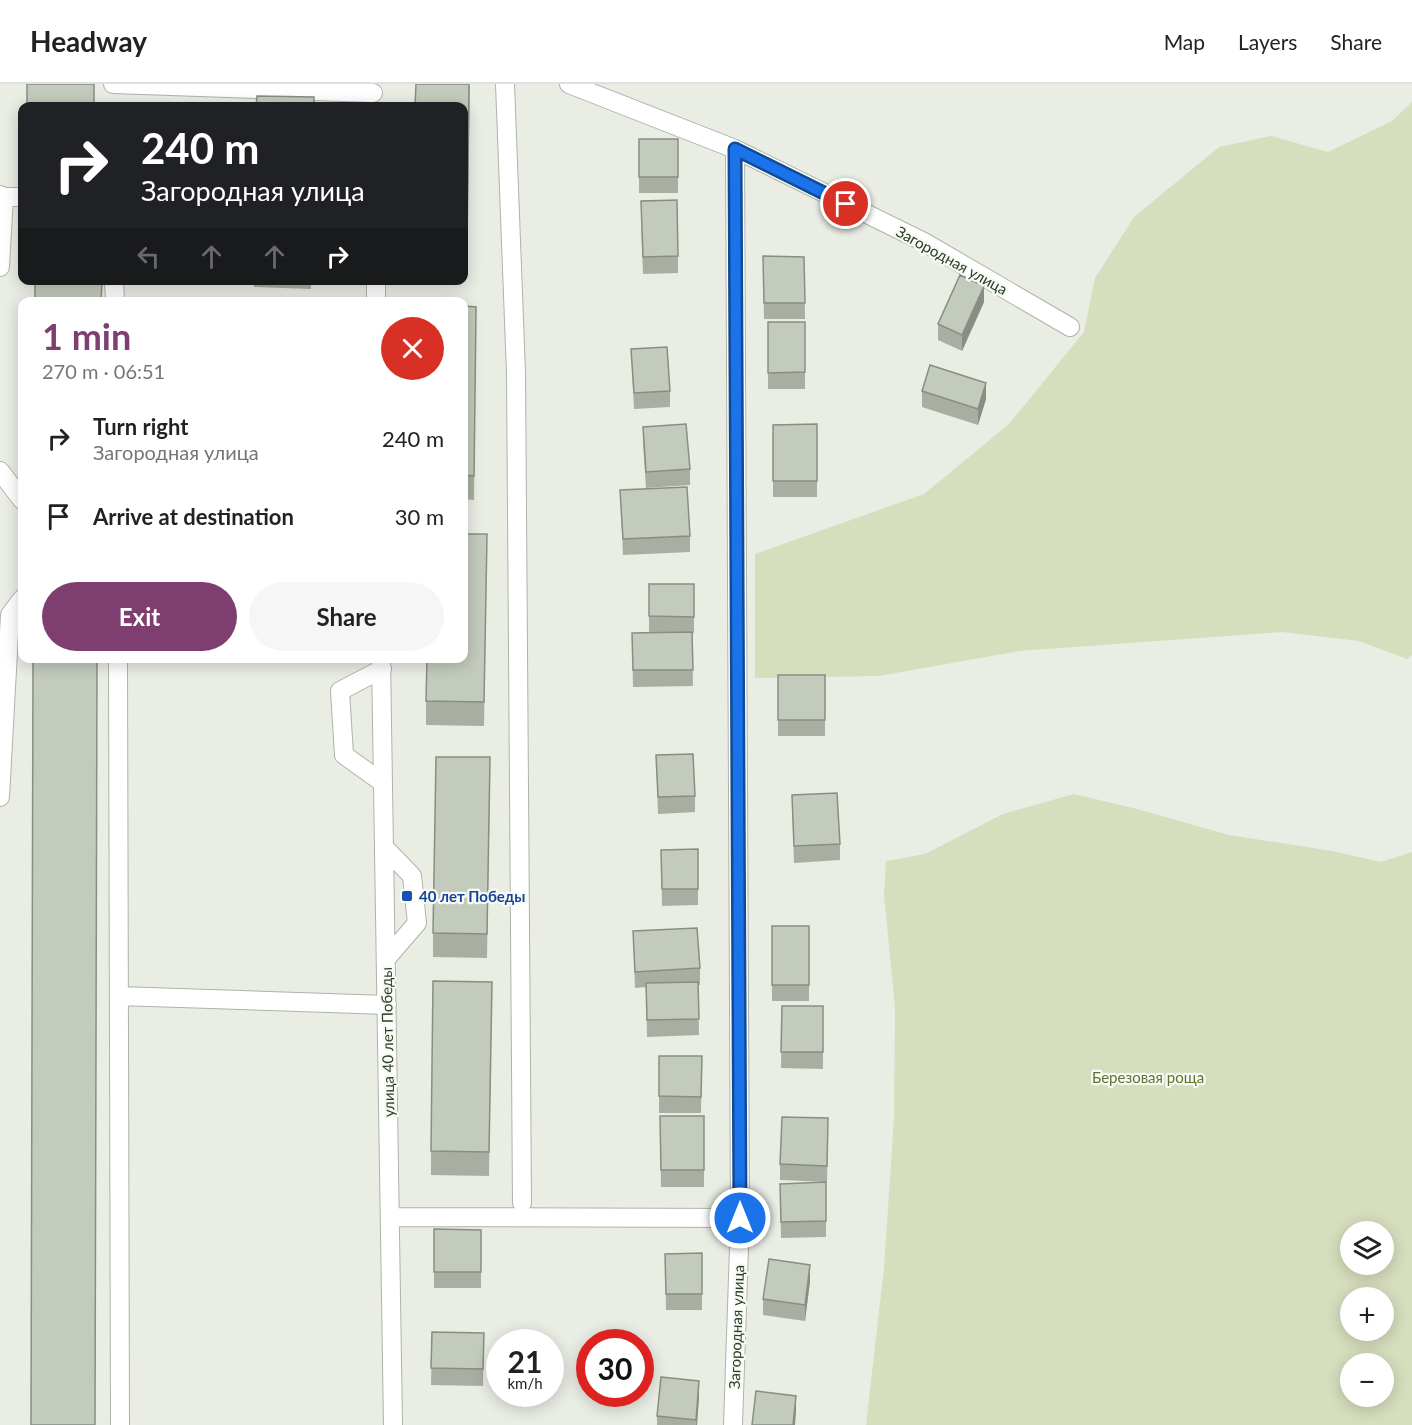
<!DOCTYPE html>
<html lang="en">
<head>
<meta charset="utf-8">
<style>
  :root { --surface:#fff; --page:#f6f6f6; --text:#222; --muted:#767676; --line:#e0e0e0; --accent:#7e3f70 }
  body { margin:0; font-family:Lato,sans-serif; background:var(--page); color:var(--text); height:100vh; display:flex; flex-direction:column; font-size:22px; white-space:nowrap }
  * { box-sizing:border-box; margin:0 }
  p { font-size:20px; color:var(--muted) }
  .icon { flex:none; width:33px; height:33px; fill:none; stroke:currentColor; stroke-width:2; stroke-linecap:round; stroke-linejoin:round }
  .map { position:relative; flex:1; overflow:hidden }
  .sheet { position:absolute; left:18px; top:213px; width:450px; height:366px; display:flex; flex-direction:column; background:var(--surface); border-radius:12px; box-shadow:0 3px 15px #0003 }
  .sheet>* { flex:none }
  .guide { position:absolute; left:18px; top:18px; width:450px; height:183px; border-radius:12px; box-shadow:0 3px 15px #0003; background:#202124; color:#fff; overflow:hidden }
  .tools { position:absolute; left:1340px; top:1137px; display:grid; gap:12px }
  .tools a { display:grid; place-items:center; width:54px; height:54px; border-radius:50%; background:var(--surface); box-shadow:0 3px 15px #0003; font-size:30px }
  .speed { position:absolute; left:486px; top:1245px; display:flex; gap:12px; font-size:30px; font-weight:700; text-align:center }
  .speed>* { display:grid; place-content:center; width:78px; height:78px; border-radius:50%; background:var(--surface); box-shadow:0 3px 15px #0003; line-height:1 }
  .speed small { font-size:15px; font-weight:400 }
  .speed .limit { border:9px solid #d22; background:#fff; color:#111 }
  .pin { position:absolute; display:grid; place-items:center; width:51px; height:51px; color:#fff; margin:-26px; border:3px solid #fff; border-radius:50%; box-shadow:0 2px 6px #0007 }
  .me { position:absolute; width:66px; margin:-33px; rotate:0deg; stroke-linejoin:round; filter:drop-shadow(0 0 4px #0008) }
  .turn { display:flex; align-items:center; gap:21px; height:126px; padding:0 24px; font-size:27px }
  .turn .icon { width:78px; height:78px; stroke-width:2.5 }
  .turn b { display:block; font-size:42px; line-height:51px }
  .lanes { display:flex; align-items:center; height:57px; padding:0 24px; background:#0003; justify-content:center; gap:30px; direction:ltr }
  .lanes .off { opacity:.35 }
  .round { display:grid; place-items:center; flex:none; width:63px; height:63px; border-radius:32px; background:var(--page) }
  .summary { display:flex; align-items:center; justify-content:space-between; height:102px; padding:0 24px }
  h1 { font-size:36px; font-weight:700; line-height:45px; color:var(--accent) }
  .cta { display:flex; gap:12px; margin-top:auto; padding:12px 24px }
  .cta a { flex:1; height:69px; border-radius:36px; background:var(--accent); color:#fff; font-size:24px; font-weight:700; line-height:69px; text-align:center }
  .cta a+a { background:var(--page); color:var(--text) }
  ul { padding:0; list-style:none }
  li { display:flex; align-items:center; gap:18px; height:78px; padding:0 24px }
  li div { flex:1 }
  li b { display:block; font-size:22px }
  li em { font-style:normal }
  header { display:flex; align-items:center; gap:36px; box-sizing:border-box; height:84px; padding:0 30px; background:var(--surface); border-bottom:2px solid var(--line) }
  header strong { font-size:28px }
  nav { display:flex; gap:33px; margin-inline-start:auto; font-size:21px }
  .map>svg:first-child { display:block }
  .green { fill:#d6debe; fill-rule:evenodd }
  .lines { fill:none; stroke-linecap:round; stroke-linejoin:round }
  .minor-casing { stroke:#adb5a7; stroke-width:20 }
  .minor { stroke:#fff; stroke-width:18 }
  .wall { fill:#a8afa2 }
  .shaded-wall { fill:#888e84 }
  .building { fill:#c3cbbc; stroke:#888e84; stroke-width:1.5 }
  .route-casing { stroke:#114b97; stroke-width:15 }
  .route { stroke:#1a73e8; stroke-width:10 }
  .transit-dot { fill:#1a4fb4; stroke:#f7faf5; stroke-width:2 }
  .labels { text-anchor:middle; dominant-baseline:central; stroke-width:4.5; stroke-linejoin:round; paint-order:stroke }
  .street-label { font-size:15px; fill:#2c3f24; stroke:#f7faf5 }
  .transit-label { font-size:15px; font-weight:bold; fill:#164399; stroke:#f7faf5; text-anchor:start }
  .park-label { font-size:15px; fill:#5c742f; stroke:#f7faf5 }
</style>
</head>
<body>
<header>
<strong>Headway</strong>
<nav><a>Map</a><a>Layers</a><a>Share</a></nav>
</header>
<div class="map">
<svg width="1412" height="1341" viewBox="0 0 1412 1341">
  <rect width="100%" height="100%" fill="#e9ede4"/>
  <path class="green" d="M1412 18V571L1407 575 1359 557 1282 548 1019 567 879 592 755 594V470L924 410 1009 340 1084 248 1095 194 1134 133 1219 63 1271 52 1328 68 1392 37Z
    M1074 710 1137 725 1229 751 1332 767 1381 778 1412 768V1341H866L884 1184 894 1034 895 923 884 811 886 777 925 770 1003 730ZM1350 1148H1383V1180H1350ZM1350 1214H1383V1246H1350ZM1350 1280H1383V1312H1350Z"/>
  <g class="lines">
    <g class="minor-casing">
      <path id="minor" d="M113 0 373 9
        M505 0 516 289 522 1119
        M569 0 735 65 924 158 1070 243
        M0 111 4 113H22
        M0 183 4 113
        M114 196 115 218
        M376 196V218
        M0 387 22 416
        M118 574 120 1341
        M381 574 393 1341
        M382 585 340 607 344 671 383 699
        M0 713 10 531 22 515
        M384 763 412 792 417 839 386 875
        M119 912 387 921
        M390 1133 740 1134
        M733 1341 740 1134 735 65"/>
    </g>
    <use href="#minor" class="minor"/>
  </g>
  <path class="wall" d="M470 0 467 182H464V22Z
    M639 55H678V109H639Z
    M641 133 678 172V189L643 190Z
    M763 172 804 173 805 235H764Z
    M254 196H311V205L254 203Z
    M984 218 962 267 938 256V240Z
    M464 222 476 223 474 416 464 415Z
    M768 238H805V305H768Z
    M631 265 670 307V323L634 325Z
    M922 307 986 315 978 341 922 323Z
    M817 340V413H773V341Z
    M643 343 690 385V401L646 404 643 359Z
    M620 406 690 452V468L623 471Z
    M487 450 484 642 426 641V617Z
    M649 500H694V549H692L693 602 633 603 632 549H649Z
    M778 591H825V652H778Z
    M656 671 695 712V728L658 730Z
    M490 697 487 874 433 873V849Z
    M792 711 840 760V776L794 779Z
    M698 765V821L662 822 661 766Z
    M772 842H809V917H772Z
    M633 847 700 884V901H698L699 951 647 953 646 903 635 904Z
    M492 898 489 1092 431 1091V1067Z
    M782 922H823V985L781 984Z
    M659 972H702L701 1029H659Z
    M660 1032H704V1103H661Z
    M828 1051 827 1098 780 1096V1080Z
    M826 1098V1153L781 1154 780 1100Z
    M434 1145 481 1146V1204H434Z
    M702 1169V1226H666L665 1170Z
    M810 1197 805 1237 763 1231V1215Z
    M432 1248 484 1249 483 1302 431 1301Z
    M699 1313 697 1341H657V1332Z"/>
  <path class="shaded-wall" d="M984 202V218L962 267V251Z
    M986 299V315L978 341V325Z
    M810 1181V1197L805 1237V1221Z
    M699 1297V1313L697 1341H696Z
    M796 1312V1328L795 1341H793Z"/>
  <path class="building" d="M27 0H94V22H27Z
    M416 0H469L467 158 464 157V22H415Z
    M257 12 314 13V22H256Z
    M639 55H678V93H639Z
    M677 116 678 172 643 173 641 117Z
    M763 172 804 173 805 219H764Z
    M960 191 984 202 962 251 938 240Z
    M35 196H102L101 218H35Z
    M464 222 476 223 474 392 464 391Z
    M768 238H805V288L768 289Z
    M667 263 670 307 634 309 631 265Z
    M930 281 986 299 978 325 922 307Z
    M686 340 690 385 646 388 643 343Z
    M817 340V397H773V341Z
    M687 403 690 452 623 455 620 406Z
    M464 450H487L484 618 426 617 427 574H464Z
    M649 500H694V533L649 532Z
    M692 548 693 586H633L632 549Z
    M33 574H97L95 1341H31Z
    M778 591H825V636H778Z
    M693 670 695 712 658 713 656 671Z
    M436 673H490L487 850 433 849Z
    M837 709 840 760 794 762 792 711Z
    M698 765V805H662L661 766Z
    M772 842H809V901H772Z
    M697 844 700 884 635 888 633 847Z
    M433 897 492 898 489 1068 431 1067Z
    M698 898 699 935 647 936 646 899Z
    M782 922H823V968H781Z
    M659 972H702L701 1013 659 1012Z
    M660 1032H704V1086H661Z
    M782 1033 828 1034 827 1082 780 1080Z
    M826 1098V1137L781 1138 780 1100Z
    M434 1145 481 1146V1188H434Z
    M702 1169V1210H666L665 1170Z
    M769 1175 810 1181 805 1221 763 1215Z
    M432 1248 484 1249 483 1285 431 1284Z
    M661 1293 699 1297 696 1336 657 1332Z
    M756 1307 796 1312 793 1341H752Z"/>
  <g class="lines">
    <g class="route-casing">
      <path id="route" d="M740 1134 735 65 846 120"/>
    </g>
    <use href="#route" class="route"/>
  </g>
  <rect class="transit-dot" x="401" y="806" width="12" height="12" rx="3"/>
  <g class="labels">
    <g class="street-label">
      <text transform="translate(952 176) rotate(29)">Загородная улица</text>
      <text transform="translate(387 958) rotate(-91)">улица 40 лет Победы</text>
      <text transform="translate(736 1243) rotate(-88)">Загородная улица</text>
    </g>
    <g class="transit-label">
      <text x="419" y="812">40 лет Победы</text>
    </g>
    <g class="park-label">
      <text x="1148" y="993">Березовая роща</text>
    </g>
  </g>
</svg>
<div class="tools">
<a><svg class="icon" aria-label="layers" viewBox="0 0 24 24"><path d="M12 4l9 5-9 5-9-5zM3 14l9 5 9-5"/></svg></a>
<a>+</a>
<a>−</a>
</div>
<div class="speed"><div>21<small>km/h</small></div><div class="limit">30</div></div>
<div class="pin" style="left:846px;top:120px;background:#d93025"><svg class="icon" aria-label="arrive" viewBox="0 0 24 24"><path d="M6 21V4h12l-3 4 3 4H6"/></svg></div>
<svg class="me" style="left:740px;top:1134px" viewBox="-20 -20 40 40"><circle r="17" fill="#1a73e8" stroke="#fff" stroke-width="3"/><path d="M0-11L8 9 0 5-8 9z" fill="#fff"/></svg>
<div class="guide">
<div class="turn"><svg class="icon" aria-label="right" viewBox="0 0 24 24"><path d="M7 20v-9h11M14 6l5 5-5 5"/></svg><div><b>240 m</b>Загородная улица</div></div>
<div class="lanes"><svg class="icon off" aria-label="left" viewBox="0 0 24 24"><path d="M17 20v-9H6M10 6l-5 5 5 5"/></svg><svg class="icon off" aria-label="ahead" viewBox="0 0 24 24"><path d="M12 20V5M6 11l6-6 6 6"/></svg><svg class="icon off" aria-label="ahead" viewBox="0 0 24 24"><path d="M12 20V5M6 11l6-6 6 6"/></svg><svg class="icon" aria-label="right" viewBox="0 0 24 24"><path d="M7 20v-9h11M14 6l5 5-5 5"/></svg></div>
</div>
<section class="sheet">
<div class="summary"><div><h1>1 min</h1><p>270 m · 06:51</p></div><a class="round" style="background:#d93025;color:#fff"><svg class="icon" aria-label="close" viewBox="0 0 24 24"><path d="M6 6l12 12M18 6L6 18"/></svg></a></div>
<ul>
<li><svg class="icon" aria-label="right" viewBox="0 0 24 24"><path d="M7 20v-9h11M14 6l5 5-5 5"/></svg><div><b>Turn right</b><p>Загородная улица</p></div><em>240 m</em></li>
<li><svg class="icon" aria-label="arrive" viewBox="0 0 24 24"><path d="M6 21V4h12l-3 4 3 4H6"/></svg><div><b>Arrive at destination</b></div><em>30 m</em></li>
</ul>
<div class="cta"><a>Exit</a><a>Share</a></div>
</section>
</div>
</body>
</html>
